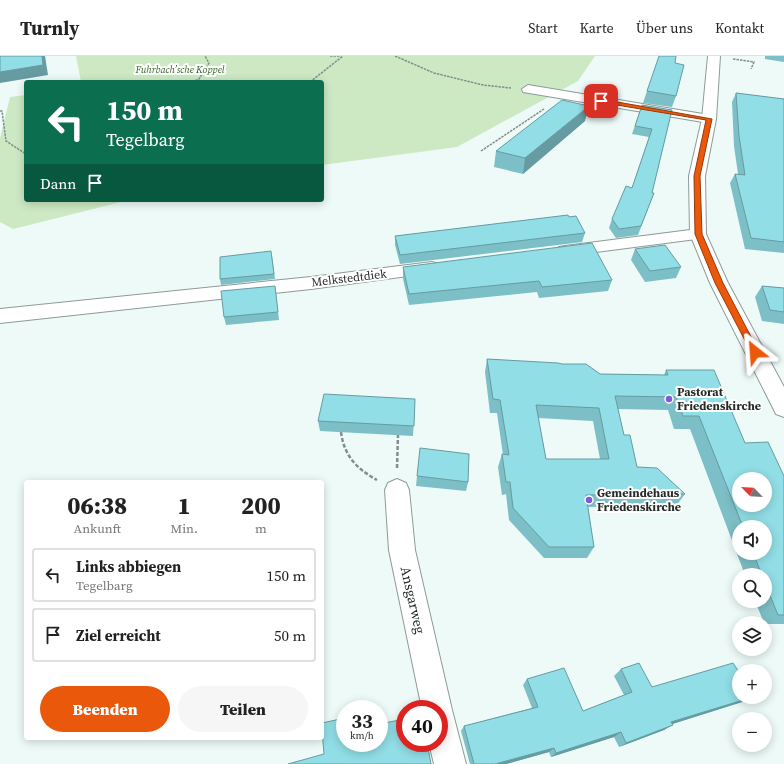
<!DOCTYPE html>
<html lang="de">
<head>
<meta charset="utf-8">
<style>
  :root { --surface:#fff; --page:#f6f6f6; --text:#222; --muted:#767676; --line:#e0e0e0; --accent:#ea580c }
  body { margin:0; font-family:"Source Serif 4",serif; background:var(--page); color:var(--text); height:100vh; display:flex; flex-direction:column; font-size:15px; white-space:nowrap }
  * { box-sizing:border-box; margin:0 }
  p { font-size:13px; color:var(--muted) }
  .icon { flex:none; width:22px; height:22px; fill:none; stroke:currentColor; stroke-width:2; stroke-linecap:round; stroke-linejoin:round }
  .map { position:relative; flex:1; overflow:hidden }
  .sheet { position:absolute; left:24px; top:424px; width:300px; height:260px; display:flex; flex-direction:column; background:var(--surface); border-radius:4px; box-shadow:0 2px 10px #0003 }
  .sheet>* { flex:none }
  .top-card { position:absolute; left:24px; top:24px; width:300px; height:122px; border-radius:4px; box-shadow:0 2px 10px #0003; background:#0b6e4f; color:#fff; overflow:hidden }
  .needle { width:26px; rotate:295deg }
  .tools { position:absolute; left:732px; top:416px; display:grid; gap:8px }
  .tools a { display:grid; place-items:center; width:40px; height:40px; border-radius:50%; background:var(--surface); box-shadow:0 2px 10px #0003; font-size:20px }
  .speed { position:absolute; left:336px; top:644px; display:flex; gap:8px; font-size:20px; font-weight:700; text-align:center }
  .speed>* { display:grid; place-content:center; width:52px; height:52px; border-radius:50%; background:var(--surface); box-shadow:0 2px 10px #0003; line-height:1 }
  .speed small { font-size:10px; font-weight:400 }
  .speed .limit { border:6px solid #d22; background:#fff; color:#111 }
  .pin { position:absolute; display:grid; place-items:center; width:34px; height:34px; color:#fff; margin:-17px; border-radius:8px; box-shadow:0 2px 6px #0006 }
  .me { position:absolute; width:44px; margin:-22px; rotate:332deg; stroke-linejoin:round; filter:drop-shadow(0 0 3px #0008) }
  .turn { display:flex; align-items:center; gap:14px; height:84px; padding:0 16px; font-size:18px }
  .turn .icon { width:52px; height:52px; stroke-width:2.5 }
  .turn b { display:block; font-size:28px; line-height:34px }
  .then { display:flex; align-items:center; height:38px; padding:0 16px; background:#0003; gap:8px; font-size:15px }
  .eta { display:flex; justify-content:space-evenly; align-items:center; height:68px; text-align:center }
  .eta b { font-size:24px; font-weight:800; line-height:28px }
  .primary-button { display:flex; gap:8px; margin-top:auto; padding:8px 16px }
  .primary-button a { flex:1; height:46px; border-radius:24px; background:var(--accent); color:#fff; font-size:16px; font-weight:800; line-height:46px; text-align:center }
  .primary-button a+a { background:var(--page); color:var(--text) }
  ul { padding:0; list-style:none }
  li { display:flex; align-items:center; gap:12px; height:54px; margin:0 8px 6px; padding:0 8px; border:2px solid var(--line); border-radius:4px }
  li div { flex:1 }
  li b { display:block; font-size:15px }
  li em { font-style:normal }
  header { display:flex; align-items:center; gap:24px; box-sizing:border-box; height:56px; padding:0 20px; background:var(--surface); border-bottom:1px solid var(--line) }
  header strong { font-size:19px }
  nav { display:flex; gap:22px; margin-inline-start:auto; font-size:14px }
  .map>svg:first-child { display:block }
  .green { fill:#cde9c4 }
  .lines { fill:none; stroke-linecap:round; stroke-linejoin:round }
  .minor-casing { stroke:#8e9a98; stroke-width:2 }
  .tertiary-casing { stroke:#8e9a98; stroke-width:2 }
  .path-far1 { stroke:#848d8b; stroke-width:1.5; stroke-dasharray:2.5 1; stroke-linecap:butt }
  .path { stroke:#848d8b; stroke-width:2.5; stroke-dasharray:4 2; stroke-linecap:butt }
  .minor { fill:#fff; fill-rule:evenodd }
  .tertiary { fill:#fff; fill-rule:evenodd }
  .wall { fill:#7dbfc6; fill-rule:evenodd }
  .shaded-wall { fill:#669ba1 }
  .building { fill:#91dee6; stroke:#669ba1; fill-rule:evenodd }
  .route { fill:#ea580c; stroke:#983908 }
  .poi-dot { fill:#7e5ad4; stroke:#fff; stroke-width:1.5 }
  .labels { text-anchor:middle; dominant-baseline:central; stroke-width:4; stroke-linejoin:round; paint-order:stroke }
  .far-park-label { font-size:10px; font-style:italic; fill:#356425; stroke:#fff }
  .street-label { font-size:12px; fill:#252a29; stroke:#fff }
  .poi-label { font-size:12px; font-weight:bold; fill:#252a29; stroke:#fff; text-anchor:start }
  .near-street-label { font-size:14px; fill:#252a29; stroke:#fff }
</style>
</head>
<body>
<header>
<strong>Turnly</strong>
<nav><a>Start</a><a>Karte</a><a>Über uns</a><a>Kontakt</a></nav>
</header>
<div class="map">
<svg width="784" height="708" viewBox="0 0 784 708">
  <rect width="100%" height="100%" fill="#edfaf7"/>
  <path class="green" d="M76 0H595L578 25 457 91 322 109V26H81Z
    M26 39V144H129L13 173 0 166V82L10 41Z"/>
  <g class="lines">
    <g class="minor-casing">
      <path id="minor" d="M528 29 709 59 714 60 716 63 714 66 709 67 523 36 522 33Z
        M698 173 704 174 706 178 704 182 565 200 559 199 556 195 559 191 565 190Z
        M432 206 438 208 441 212 438 216 311 233 0 267V253L311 221Z
        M397 423 406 427 409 434 415 494 452 654 466 708H434L429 687H439V653H422L389 494 385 434 388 427Z"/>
    </g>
    <g class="tertiary-casing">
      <path id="tertiary" d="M708 0H720L716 63 705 120 706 178 728 227 784 331V361L776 358 773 352 710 227 690 178 689 120 702 63Z"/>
    </g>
    <path class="path-far1" d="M330 0H340
      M395 0 434 17 483 29 511 32
      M733 3 754 6 751 13
      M192 26 199 23 209 7 205 0
      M310 26 343 0
      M0 55H2L6 85 26 98
      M481 95 544 53"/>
    <path class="path" d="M341 376C344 400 357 413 377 424
      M397 412 398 379"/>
    <use href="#minor" class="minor"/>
    <use href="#tertiary" class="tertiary"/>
  </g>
  <path class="wall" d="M765 0H784V6L765 3Z
    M675 7 676 40 672 51 643 47 647 35Z
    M736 37 784 43V197L745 193 730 127 735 118H738L734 90 732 46Z
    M642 49 672 54 652 137H654L638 179 616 182 609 172 612 163 632 132 649 81 632 78Z
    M585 65 523 118 494 111 496 95Z
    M569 161 585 177 582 186 400 208 395 189V180Z
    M635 193 681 211 676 222 645 226 631 204Z
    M272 200 275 223 221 229 220 223Z
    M403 211 612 224 608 235 539 242 537 236 409 249 403 223Z
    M275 230 276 238 279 264 226 269 224 261Z
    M762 230 784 232V268L762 265 755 241Z
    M487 303 562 308 600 318 664 319 666 314 745 387 784 420V568H765V567H764L755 545H765V519H745L690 373H674L668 354 618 353 624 379 637 411 685 438 676 450 588 451 594 491 587 502H544L509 464 506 438 502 439 498 411 502 398 503 399 497 357H490L485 316ZM538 362 593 365 600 403H546ZM739 471H765V497H739Z
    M415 343 413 380 320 375 318 365Z
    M417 420 468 426 466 435 416 430Z
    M621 613 652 631 742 646 672 668 664 674 619 691 614 681 551 701 549 696 506 708H470L461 675 464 670 532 652 523 629 527 623 583 655 624 639 614 620Z"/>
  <path class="shaded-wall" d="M42 0H45L48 19 0 27V16Z
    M589 50 585 65 523 118 525 102Z
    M753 641 742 646 663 671 671 666Z
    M673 669 664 674 619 691 626 687Z
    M621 676 614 681 551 701 556 697Z
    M554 692 549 696 506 708H495Z"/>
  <path class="building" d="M0 0H42L43 9 0 16Z
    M659 0H676L675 7 684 9 676 40 647 35Z
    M736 37 784 43V186L751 182 735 118 745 119 739 80Z
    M562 44 589 50 525 102 496 95Z
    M642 49 672 54 652 137H654L641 170 619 173 612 163 626 130 632 132 652 73 635 70Z
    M568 159 569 161 576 160 585 177 400 199 395 180Z
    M592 187 612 224 542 231 539 225 409 238 403 211Z
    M665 189 681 211 650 215 635 193Z
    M271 195 274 218 220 223V201Z
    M275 230 278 256 224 261 221 235Z
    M762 230 784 232V256L770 254Z
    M487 303 558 307 562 308H586L600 318 668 319 666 314H714L745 387 768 386 784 420V559H778L765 527V519H762L753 497H765V471H743L699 360H683L676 341 615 340 624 379H630L637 411 657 412 685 438 586 439 594 491H549L513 452 510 426H506L502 398 509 399 500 344 493 343ZM536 349 599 352 609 403H546ZM739 423H765V449H739Z
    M324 338 415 343 414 370 318 365Z
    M420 392 469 398 468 426 417 420Z
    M639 607 652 631 733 607 739 616V641H753L671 666 673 669 626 687 621 676 556 697 554 692 495 708H474L464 670 538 651 527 623 564 612 583 655 632 636 621 613Z
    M345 662V687H379V668L405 663V687H427L431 708H288L324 698 322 675V667Z"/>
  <path class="route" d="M601 43 712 63 700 120 702 178 723 227 759 296 758 298 755 299 751 296 715 227 695 178 694 120 706 64 599 46Z"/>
  <g class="poi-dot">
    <circle cx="669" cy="343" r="4"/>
    <circle cx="589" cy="444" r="4"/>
  </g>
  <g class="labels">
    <g class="far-park-label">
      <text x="180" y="13">Fuhrbach’sche Koppel</text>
    </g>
    <g class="street-label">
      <text transform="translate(349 222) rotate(-7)">Melkstedtdiek</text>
    </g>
    <g class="poi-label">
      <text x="677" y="336">Pastorat<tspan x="677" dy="14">Friedenskirche</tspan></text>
      <text x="597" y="437">Gemeindehaus<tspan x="597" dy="14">Friedenskirche</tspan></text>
    </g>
    <g class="near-street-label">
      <text transform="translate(413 544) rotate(77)">Ansgarweg</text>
    </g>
  </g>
</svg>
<div class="tools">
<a><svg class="needle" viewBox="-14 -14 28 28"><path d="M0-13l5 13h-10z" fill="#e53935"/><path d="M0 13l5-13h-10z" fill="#767676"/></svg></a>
<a><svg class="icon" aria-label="sound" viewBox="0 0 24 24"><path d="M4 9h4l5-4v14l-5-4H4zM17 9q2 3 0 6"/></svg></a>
<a><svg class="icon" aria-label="search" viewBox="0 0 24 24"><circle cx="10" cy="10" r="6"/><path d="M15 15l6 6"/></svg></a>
<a><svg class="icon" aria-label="layers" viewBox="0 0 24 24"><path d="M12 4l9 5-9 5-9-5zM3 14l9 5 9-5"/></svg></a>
<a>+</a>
<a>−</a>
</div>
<div class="speed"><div>33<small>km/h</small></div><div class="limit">40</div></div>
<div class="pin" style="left:601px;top:45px;background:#d93025"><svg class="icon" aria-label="arrive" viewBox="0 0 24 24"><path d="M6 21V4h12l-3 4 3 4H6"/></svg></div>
<svg class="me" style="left:755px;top:296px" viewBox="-20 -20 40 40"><path d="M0-17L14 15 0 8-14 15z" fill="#ea580c" stroke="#fff" stroke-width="4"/></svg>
<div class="top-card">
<div class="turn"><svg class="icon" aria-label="left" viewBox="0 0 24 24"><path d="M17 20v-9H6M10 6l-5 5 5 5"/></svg><div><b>150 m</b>Tegelbarg</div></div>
<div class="then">Dann<svg class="icon" aria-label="arrive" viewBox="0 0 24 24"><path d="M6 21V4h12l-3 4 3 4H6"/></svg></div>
</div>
<section class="sheet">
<div class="eta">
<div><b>06:38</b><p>Ankunft</p></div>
<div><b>1</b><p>Min.</p></div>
<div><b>200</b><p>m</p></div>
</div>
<ul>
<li><svg class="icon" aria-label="left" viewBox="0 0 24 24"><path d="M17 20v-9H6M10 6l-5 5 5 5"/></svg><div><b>Links abbiegen</b><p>Tegelbarg</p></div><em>150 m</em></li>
<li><svg class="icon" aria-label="arrive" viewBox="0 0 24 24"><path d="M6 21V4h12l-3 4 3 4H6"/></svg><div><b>Ziel erreicht</b></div><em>50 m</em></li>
</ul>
<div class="primary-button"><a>Beenden</a><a>Teilen</a></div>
</section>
</div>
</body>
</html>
